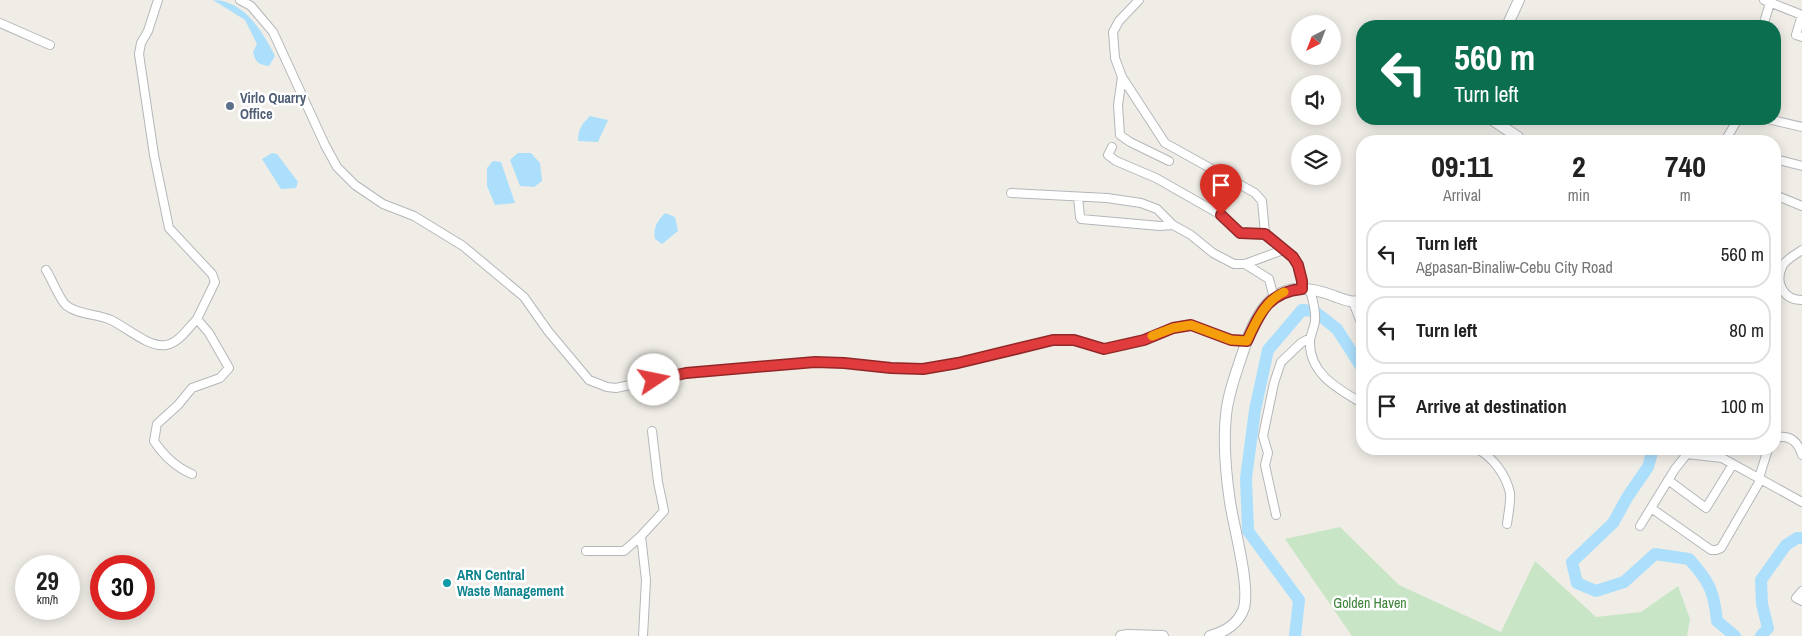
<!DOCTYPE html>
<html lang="en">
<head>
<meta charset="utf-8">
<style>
  :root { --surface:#fff; --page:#f2f2f2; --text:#222; --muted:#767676; --line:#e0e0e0 }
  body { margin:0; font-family:"Archivo Narrow",sans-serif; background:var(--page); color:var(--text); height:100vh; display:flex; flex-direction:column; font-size:19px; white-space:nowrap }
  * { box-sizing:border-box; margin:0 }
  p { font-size:16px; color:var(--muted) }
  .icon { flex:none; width:28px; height:28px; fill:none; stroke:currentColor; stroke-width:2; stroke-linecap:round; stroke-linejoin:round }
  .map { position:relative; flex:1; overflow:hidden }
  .sheet { position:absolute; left:1356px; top:135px; width:425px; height:320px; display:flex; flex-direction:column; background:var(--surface); border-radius:20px; box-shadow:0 2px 12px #0003 }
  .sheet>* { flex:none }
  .top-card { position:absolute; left:1356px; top:20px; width:425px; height:105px; border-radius:20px; box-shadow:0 2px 12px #0003; background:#0b6e4f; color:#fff; overflow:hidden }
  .needle { width:32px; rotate:222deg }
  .tools { position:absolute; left:1291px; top:15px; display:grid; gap:10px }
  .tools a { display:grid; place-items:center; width:50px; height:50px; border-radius:50%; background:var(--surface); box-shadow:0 2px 12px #0003; font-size:25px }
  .speed { position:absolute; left:15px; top:555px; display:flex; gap:10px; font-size:25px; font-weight:700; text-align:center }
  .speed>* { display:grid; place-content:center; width:65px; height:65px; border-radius:50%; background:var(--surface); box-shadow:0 2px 12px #0003; line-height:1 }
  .speed small { font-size:12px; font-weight:400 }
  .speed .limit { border:8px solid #d22; background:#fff; color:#111 }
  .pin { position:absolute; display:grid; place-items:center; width:42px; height:42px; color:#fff; margin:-51px -21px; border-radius:50% 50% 50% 0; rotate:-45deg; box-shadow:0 0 5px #0007 }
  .pin .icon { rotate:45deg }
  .me { position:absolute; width:55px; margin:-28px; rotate:79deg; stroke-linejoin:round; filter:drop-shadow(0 0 4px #0008) }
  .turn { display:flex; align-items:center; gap:18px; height:105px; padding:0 15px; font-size:22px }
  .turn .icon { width:65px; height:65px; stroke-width:2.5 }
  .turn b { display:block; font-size:35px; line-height:42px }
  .eta { display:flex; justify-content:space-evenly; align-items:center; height:85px; text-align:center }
  .eta b { font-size:30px; font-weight:700; line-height:35px }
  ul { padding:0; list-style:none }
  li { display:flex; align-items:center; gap:15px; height:68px; margin:0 10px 8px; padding:0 5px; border:2px solid var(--line); border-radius:20px }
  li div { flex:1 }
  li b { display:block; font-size:19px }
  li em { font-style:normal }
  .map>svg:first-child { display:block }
  .green { fill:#c8e5c5 }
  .water { fill:#acdffb }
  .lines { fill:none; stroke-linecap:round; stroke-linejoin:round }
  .river { stroke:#acdffb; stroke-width:12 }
  .street-casing { stroke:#b4b7ba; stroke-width:10 }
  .secondary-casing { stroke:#b5b9bd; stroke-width:12 }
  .street { stroke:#fff; stroke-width:8 }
  .secondary { stroke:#fff; stroke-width:10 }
  .route-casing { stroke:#922728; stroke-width:12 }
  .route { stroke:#e13c3d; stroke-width:9 }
  .slow { stroke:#f59e0b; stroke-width:9 }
  .service-dot { fill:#5c6f8a; stroke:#fff; stroke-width:2 }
  .culture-dot { fill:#0f9aa8; stroke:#fff; stroke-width:2 }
  .labels { text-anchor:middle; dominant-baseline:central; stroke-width:5; stroke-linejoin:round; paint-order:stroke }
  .service-label { font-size:14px; font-weight:bold; fill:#4e5e75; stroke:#fff; text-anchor:start }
  .culture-label { font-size:14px; font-weight:bold; fill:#0d838f; stroke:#fff; text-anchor:start }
  .park-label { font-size:14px; fill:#3d8239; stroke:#fff }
</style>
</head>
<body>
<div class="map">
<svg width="1802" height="636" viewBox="0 0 1802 636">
  <rect width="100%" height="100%" fill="#f0ede7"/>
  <path class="green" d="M1340 527 1399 585 1501 632 1535 561 1596 617 1641 612 1678 586 1690 619 1687 636H1352L1285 539Z"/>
  <path class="water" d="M213 0C244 0 263 32 275 56L269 66C258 64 256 63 253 52L257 44 245 20Z
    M590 116 608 120 598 142 578 141C578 129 582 124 590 116Z
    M272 153 277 154 298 182 296 188 281 189 262 159Z
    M518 153H531L540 163 542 181 534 187 520 186 510 160Z
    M493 161 501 162 515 203 495 205 487 186V168Z
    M665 213 675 217 678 231 662 244 655 239C653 228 657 221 665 213Z"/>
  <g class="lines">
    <path class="river" d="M1653 449 1648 467 1628 496 1613 523 1572 562 1577 583 1596 591 1624 582 1655 554 1689 559C1709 581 1714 591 1717 621L1735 636
      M1295 636 1299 600 1248 531 1246 478 1255 410 1268 350 1302 310 1314 311 1337 329 1362 368
      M1761 636 1768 628 1762 604 1761 580 1786 545 1797 538H1802"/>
    <g class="street-casing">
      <path id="street" d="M158 0 148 31 141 43 139 54 154 155 169 228 212 274 215 282 197 319 209 333 229 368 220 378 192 388 178 405 157 424 154 441C164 456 175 467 192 474
        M240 0 251 6 273 32 325 145 337 167 355 185 383 204 414 216 463 246 524 297 548 331 589 380 607 387 616 388 686 373 815 362 844 363 891 368 923 369 959 363 1053 340H1074L1104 349 1144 340 1173 328 1191 325 1231 339 1247 341
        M1139 0 1119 21 1113 32 1115 58 1122 77 1165 143 1255 193 1262 201 1265 233C1283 252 1304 258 1302 289
        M1764 0 1802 15
        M1802 15 1796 35 1802 37
        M0 23 50 45
        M1763 26 1770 3
        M1122 77 1118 105 1120 135 1130 142 1169 161
        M1768 119 1802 127
        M1725 141 1738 119
        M1112 147 1108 155 1116 161 1156 178 1221 215 1240 233H1265
        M1775 159 1802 166
        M1011 193 1107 198 1141 203 1157 209 1173 225 1191 235 1213 253 1234 264H1245L1283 250
        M1775 195 1802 206
        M1078 197 1080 217 1081 219 1160 226 1173 225
        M1802 250C1796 254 1787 259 1783 265 1774 282 1783 300 1802 300
        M1245 264 1269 279 1274 298
        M46 270C52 279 60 301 67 306 79 315 98 314 111 320 126 327 149 348 166 345 179 343 188 328 197 319
        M1310 290C1313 301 1316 310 1315 321 1314 328 1311 334 1310 340 1308 373 1338 389 1362 403
        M1353 302 1362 325
        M1775 438C1789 434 1798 441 1802 455
        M1477 449C1493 457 1506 475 1510 493 1511 502 1508 515 1507 524
        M1759 478 1768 449
        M1668 480 1706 508 1733 464
        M1651 508 1711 550H1716L1721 548 1761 479
        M1276 515 1265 465 1268 453 1263 436 1274 383 1281 362 1301 343 1310 338
        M1640 526 1675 469 1687 454 1722 458 1802 502
        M641 536 646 580 643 636
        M586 551H624L641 536 664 511 658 482 652 431
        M1802 591 1796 598 1802 601"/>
    </g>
    <g class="secondary-casing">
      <path id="secondary" d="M1507 26 1519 0
        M1491 119 1518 137 1521 141
        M1121 636 1128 635 1163 636
        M1210 636C1225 632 1239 623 1244 608 1250 585 1234 528 1230 502 1226 475 1223 443 1226 415 1228 393 1237 370 1244 349 1250 330 1262 302 1281 293 1297 285 1318 290 1334 296 1343 299 1352 304 1362 300"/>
    </g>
    <use href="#street" class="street"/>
    <use href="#secondary" class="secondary"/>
  </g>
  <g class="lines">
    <g class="route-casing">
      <path id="route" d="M654 380 686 373 815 362 844 363 891 368 923 369 958 363 1053 340H1074L1104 349 1144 340 1173 328 1191 325 1231 340 1247 341C1260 313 1268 292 1302 289V281L1298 265 1293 257 1265 234 1240 233 1221 215"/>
    </g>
    <use href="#route" class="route"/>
    <path class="slow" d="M1152 336 1173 328 1191 325 1231 340 1247 341C1255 323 1265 301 1284 292"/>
  </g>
  <circle class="service-dot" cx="230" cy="106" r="5"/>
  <circle class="culture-dot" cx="447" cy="583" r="5"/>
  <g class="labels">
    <g class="service-label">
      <text x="240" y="98">Virlo Quarry<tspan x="240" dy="16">Office</tspan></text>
    </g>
    <g class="culture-label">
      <text x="457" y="575">ARN Central<tspan x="457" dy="16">Waste Management</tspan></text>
    </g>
    <g class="park-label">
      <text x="1370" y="603">Golden Haven</text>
    </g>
  </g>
</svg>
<div class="tools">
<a><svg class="needle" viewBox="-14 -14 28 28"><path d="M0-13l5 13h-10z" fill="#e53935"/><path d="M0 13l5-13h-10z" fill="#767676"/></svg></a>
<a><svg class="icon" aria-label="sound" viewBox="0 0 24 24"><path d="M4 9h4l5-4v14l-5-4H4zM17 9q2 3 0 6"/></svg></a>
<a><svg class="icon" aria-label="layers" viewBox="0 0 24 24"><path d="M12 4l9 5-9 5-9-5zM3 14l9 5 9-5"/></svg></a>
</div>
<div class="speed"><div>29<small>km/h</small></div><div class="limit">30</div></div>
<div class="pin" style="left:1221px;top:215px;background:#d93025"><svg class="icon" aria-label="arrive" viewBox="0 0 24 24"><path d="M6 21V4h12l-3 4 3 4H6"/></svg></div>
<svg class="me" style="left:654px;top:380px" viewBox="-20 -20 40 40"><circle r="19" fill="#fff"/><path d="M0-13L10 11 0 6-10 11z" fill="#e13c3d"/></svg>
<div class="top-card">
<div class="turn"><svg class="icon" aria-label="left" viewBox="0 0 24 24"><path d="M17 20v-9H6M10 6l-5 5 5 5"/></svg><div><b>560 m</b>Turn left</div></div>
</div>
<section class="sheet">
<div class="eta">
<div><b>09:11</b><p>Arrival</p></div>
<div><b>2</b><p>min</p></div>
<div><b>740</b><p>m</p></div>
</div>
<ul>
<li><svg class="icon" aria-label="left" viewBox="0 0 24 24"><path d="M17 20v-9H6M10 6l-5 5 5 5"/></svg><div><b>Turn left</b><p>Agpasan-Binaliw-Cebu City Road</p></div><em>560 m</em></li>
<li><svg class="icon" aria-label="left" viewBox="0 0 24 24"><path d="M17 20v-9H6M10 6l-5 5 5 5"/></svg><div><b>Turn left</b></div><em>80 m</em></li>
<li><svg class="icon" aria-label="arrive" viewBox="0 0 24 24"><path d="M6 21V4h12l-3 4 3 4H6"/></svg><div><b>Arrive at destination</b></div><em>100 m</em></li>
</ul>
</section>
</div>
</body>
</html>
